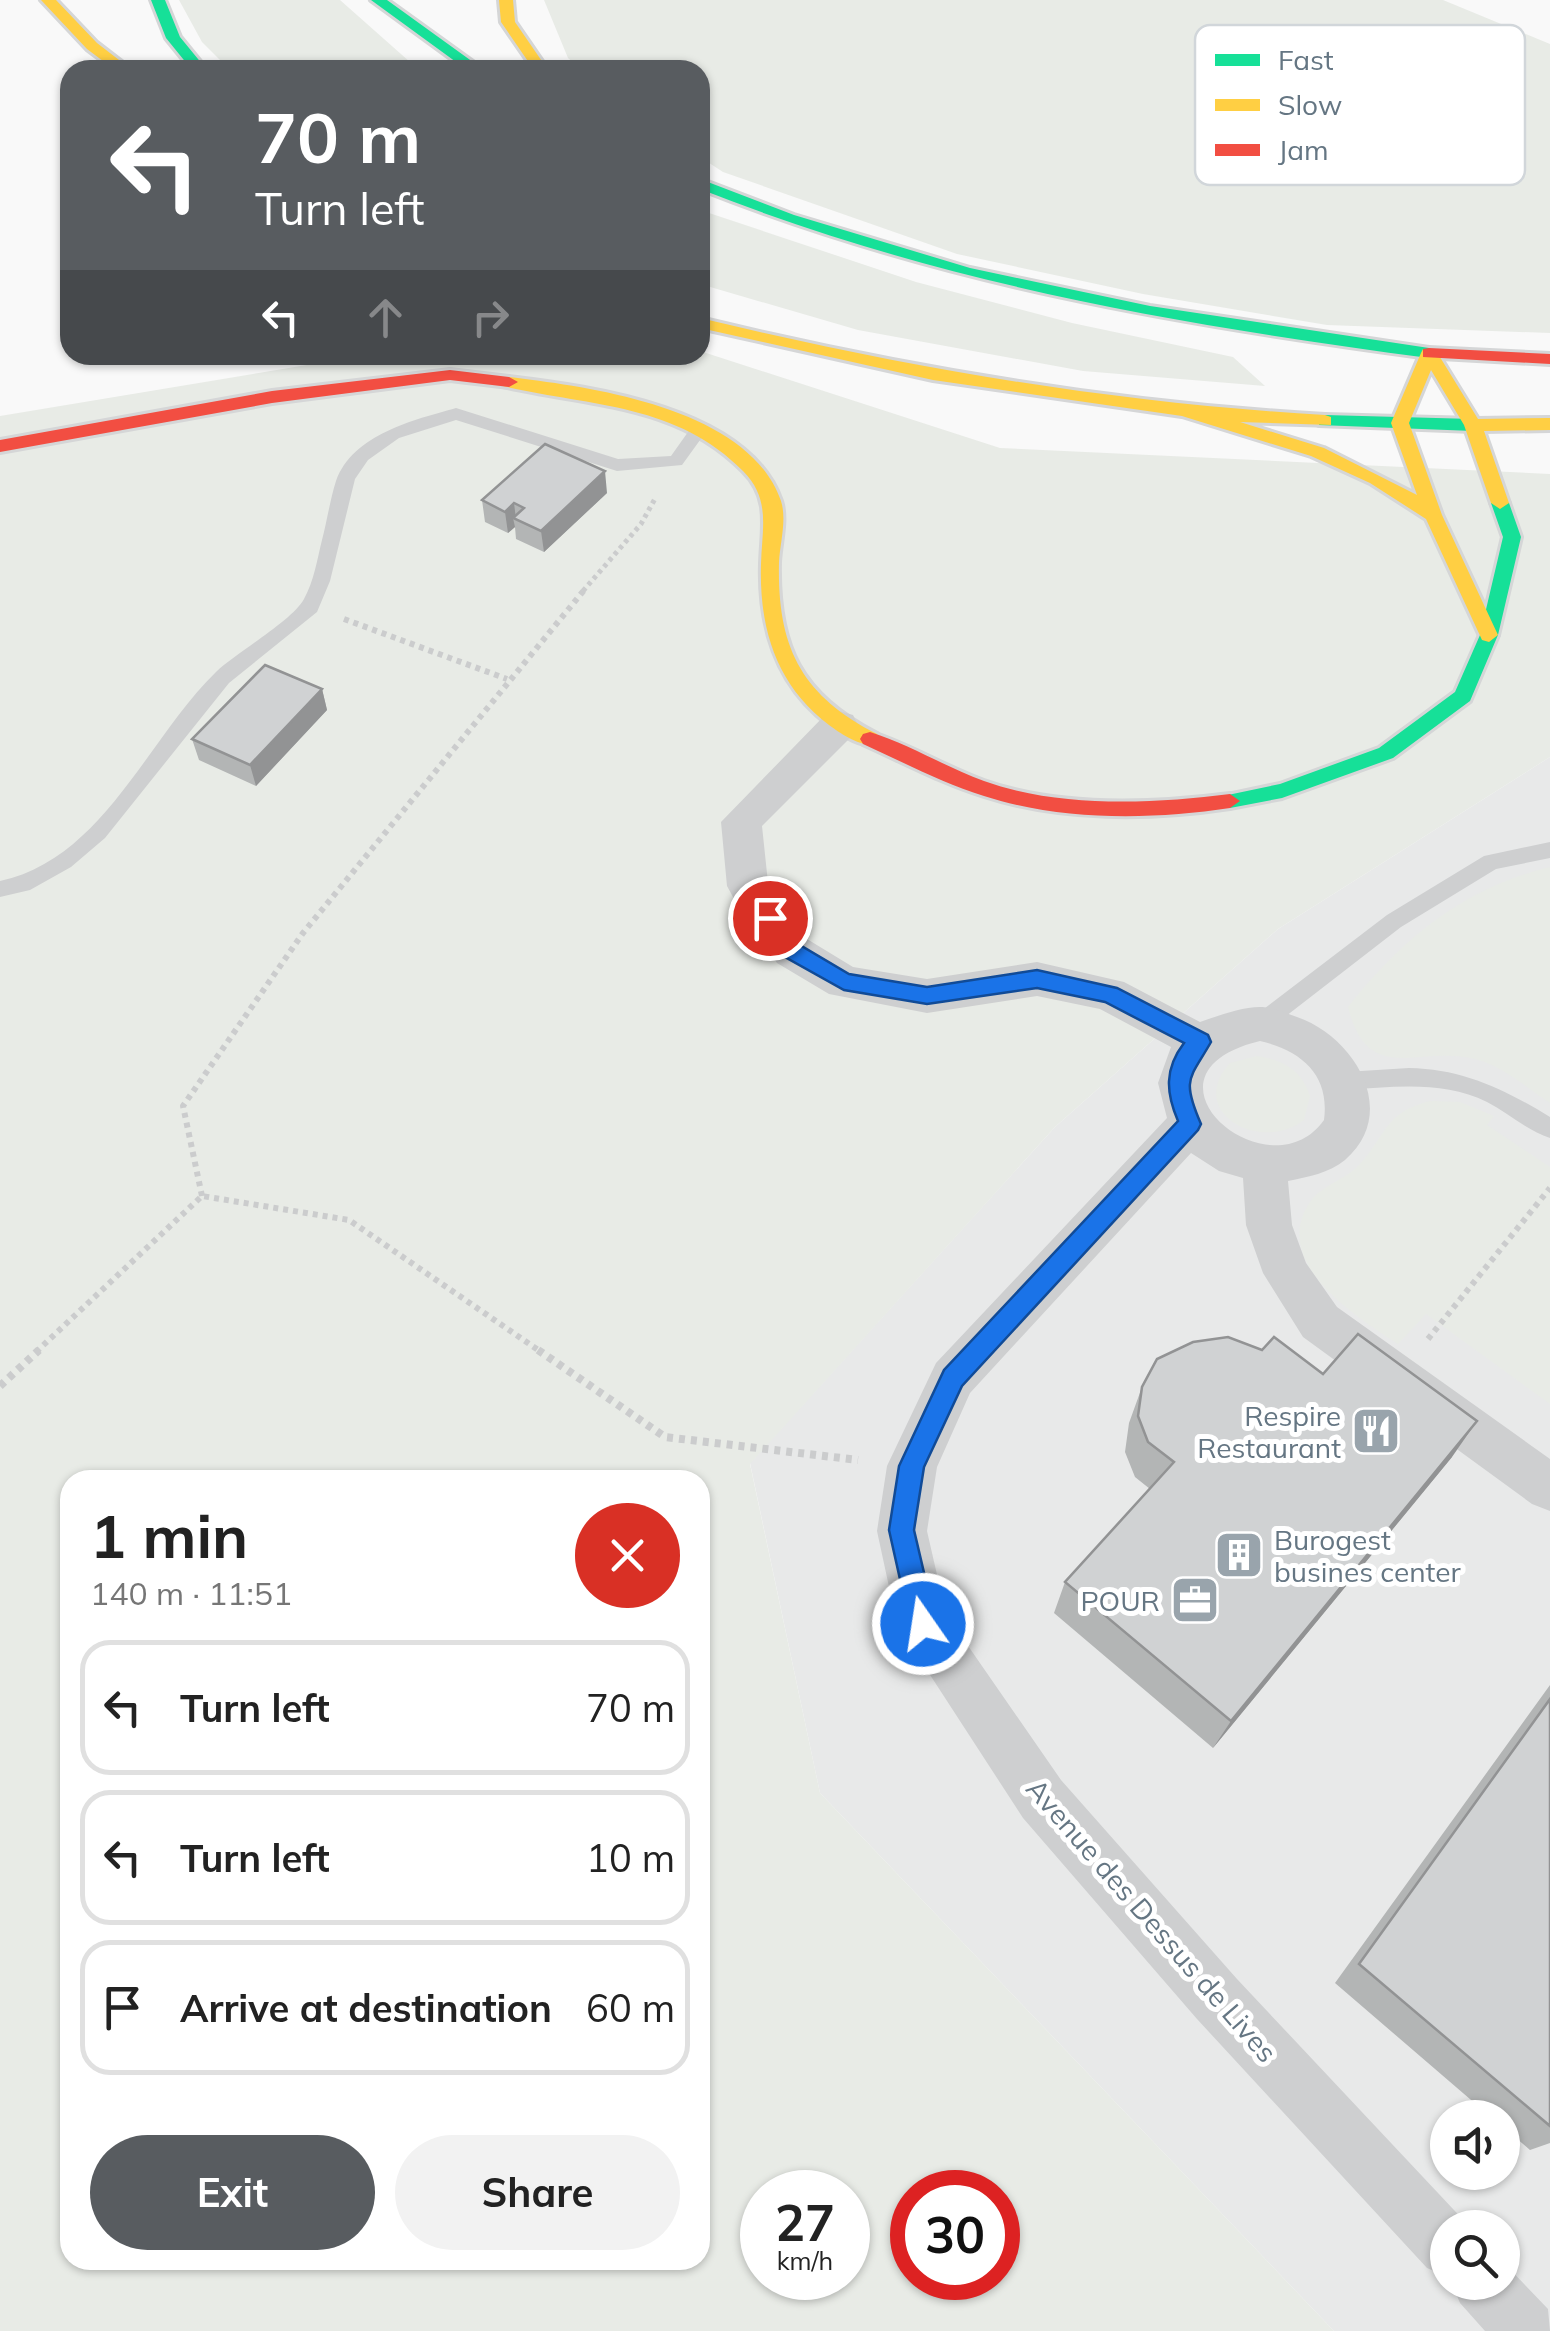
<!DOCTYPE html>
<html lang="en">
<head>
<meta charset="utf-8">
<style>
  :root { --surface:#fff; --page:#f2f2f2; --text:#222; --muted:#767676; --line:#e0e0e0; --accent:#585c60 }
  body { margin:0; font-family:Mulish,sans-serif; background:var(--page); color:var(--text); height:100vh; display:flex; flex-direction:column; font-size:38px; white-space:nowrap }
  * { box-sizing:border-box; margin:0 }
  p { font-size:32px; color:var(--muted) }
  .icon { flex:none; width:55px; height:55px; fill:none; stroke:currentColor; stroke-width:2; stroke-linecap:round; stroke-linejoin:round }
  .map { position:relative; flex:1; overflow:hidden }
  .side { position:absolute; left:60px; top:1470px; width:650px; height:800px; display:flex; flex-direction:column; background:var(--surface); border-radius:30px; box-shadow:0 2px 8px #0004 }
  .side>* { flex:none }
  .top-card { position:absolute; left:60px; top:60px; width:650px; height:305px; border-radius:30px; box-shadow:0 2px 8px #0004; background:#585c60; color:#fff; overflow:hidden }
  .tools { position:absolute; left:1430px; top:2100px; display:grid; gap:20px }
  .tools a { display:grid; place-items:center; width:90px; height:90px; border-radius:50%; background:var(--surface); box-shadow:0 2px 8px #0004; font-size:50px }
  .speed { position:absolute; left:740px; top:2170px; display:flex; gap:20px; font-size:50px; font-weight:700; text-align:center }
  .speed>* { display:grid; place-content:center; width:130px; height:130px; border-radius:50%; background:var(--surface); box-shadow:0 2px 8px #0004; line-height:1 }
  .speed small { font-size:25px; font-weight:400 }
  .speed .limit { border:15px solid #d22; background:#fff; color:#111 }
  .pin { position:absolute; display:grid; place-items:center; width:85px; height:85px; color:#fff; margin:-42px; border:5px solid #fff; border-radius:50%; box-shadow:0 2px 10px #0007 }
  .me { position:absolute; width:110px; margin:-55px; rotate:347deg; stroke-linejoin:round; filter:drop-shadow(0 0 8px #0008) }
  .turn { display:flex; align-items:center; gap:35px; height:210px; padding:0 30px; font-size:45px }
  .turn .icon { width:130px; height:130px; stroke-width:2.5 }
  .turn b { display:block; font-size:70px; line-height:85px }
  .lanes { display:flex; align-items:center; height:95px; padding:0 30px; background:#0003; justify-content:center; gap:50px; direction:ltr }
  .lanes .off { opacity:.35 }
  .round { display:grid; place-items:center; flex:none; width:105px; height:105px; border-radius:52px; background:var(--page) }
  .summary { display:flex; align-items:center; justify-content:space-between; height:170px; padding:0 30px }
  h1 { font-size:60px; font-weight:700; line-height:75px }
  .action { display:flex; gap:20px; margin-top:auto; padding:20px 30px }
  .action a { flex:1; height:115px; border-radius:60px; background:var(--accent); color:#fff; font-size:40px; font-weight:700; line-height:115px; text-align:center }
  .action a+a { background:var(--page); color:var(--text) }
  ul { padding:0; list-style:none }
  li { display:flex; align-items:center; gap:30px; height:135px; margin:0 20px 15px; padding:0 10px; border:5px solid var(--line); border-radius:30px }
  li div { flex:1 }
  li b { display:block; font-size:38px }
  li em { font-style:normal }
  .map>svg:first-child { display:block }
  .built { fill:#e8e9e9; fill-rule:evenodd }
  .green { fill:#e8ebe6; fill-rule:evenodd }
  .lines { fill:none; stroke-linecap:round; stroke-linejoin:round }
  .fast-casing { stroke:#d5d6d7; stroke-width:6 }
  .slow-casing { stroke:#d5d6d7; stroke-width:6 }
  .jam-casing { stroke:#d5d6d7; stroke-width:6 }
  .path-far2 { stroke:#cbcccd; stroke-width:5; stroke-dasharray:4 4; stroke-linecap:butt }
  .path-far1 { stroke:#cbcccd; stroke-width:6; stroke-dasharray:5 5; stroke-linecap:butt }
  .path { stroke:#cbcccd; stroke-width:8; stroke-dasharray:6 6; stroke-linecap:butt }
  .lane { fill:#cecfd0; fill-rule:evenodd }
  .street { fill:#cecfd0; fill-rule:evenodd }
  .fast { fill:#16e098; fill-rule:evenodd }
  .slow { fill:#ffcf43; fill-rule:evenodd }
  .jam { fill:#f24e42; fill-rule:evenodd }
  .wall { fill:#b3b5b5 }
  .shaded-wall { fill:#929394 }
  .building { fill:#d0d2d3; stroke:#929394; stroke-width:2.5 }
  .route { fill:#1a73e8; stroke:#114b97; stroke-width:2.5 }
  .labels { text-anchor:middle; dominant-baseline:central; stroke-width:10; stroke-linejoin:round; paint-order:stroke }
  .poi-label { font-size:28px; fill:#657683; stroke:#fff; text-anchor:end }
  .street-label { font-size:28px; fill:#657683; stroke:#fff }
  .key { fill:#fff; stroke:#d1d6da; stroke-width:2.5 }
  .key-label { font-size:28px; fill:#657683 }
</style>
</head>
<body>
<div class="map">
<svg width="1550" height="2331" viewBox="0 0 1550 2331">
  <rect width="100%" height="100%" fill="#f9f9f9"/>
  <path class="built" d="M1550 757V2331H1334L820 1793 750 1463 1055 1127 1278 929ZM1448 2118H1502V2172H1448ZM1448 2228H1502V2282H1448Z"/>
  <path class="green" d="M179 0H340L419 70H230L202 42Z
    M544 0H1443L1550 44V333L1327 325 1143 294 957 254 723 172 700 157V70H582L568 58Z
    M700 210 916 282 1072 323 1233 357 1265 386 1083 371 858 330 700 284Z
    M700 351 1000 448 1550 474V757L1278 929 1055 1127 750 1464 820 1793 1334 2331H0V416L367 355H700ZM70 1480H700V2260H70ZM762 2192H848V2278H762ZM912 2192H998V2278H912Z
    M1550 867V1103C1527 1088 1503 1066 1475 1059 1418 1045 1368 1087 1348 1007 1402 939 1463 888 1550 867Z
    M1257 1056C1283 1060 1302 1070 1310 1096L1304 1120C1260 1154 1185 1112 1230 1063Z
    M1430 1101 1460 1102 1494 1116 1487 1125 1550 1167V1404L1426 1314 1398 1344C1357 1317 1269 1263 1310 1202 1322 1185 1345 1180 1359 1165 1388 1133 1384 1113 1430 1101Z"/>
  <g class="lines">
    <g class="fast-casing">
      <path id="fast" d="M151 0H165L180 37 207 70H192L166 38Z
        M371 0H387L484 70H467Z
        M700 179 794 215 970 268 1150 306 1429 348 1437 353 1429 358C1175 324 940 284 700 189Z
        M1325 415 1473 419 1482 425 1473 431 1319 425V417Z
        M1500 497 1509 503 1521 537 1498 635 1470 701 1393 758 1282 798 1230 808 1223 806 1220 801 1223 796 1280 784 1379 748 1455 692 1480 635 1503 537 1491 503Z"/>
    </g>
    <g class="slow-casing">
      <path id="slow" d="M41 0H56L97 43 132 70H115L87 49Z
        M499 0H513L515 22 548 70H534L501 22Z
        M700 318C907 368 1113 403 1325 415L1331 417V425L1240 422 1324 448 1417 495 1391 423 1421 353 1423 349H1435L1478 419 1550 418V430L1484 431 1509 503 1500 509 1491 503 1464 425 1431 370 1409 423 1442 515 1498 635 1489 642 1482 640 1426 519 1370 483 1311 456 1182 416 933 380 700 328Z
        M509 377C592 387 749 408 781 501 787 520 780 543 779 562 777 647 801 695 877 734L880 739 877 744C862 748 841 734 829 725 776 685 759 628 761 564 762 528 771 499 743 471 677 403 588 406 503 386V378Z"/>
    </g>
    <g class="jam-casing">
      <path id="jam" d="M1429 348 1550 354V364L1423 357V349Z
        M450 370 509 377 518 382 509 387 450 380 272 403 0 452V440L272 391Z
        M870 732C909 744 945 767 984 781 1059 808 1152 804 1230 794L1240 801 1230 808C1151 820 1061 821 984 796 942 783 903 762 863 744L860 739 863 734Z"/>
    </g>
    <path class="path-far2" d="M583 591 641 524 656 497"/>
    <path class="path-far1" d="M344 619 507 679
      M202 1196 183 1106 303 933 585 589
      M1428 1339 1550 1188
      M36 1352 202 1196 349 1220 541 1352"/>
    <path class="path" d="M538 1350 665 1437 858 1460
      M0 1386 39 1350"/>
    <path class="lane" d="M456 408 618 459 671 456 693 425 699 423 708 429 682 465 617 471 456 420 399 438 368 460 355 479 330 581 317 612 229 683 105 838 71 867 30 890 0 897V881C103 859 147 739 216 672 237 652 292 621 304 599 314 581 317 560 322 540 327 521 330 500 336 481 353 434 414 420 456 408Z
      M1550 842V858L1496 869 1401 927 1268 1030H1252L1249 1024 1252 1018 1387 915 1484 856Z
      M1409 1068C1463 1069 1504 1089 1550 1117V1138C1528 1131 1508 1113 1487 1102 1443 1080 1393 1087 1345 1090L1337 1087 1334 1081 1337 1075 1345 1072Z"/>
    <path class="street" d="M839 711 853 715 858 725 853 735 762 826 768 883 807 939 853 967 927 979 1037 962 1124 982 1200 1022C1218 1016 1241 1007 1260 1007 1271 1007 1286 1013 1297 1017 1353 1036 1401 1111 1345 1160 1329 1173 1308 1177 1288 1181L1292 1225 1306 1263 1337 1307 1550 1459V1511L1532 1504 1303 1337 1263 1273 1246 1225 1243 1178 1219 1171 1191 1153 970 1393 937 1467 927 1531 946 1614 1061 1780 1237 1979 1469 2226 1448 2228V2277L1427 2268 1197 2019 1023 1818 897 1624 877 1531 887 1466 936 1363 1167 1118 1158 1083 1171 1047 1100 1009 1037 996 927 1013 829 994 777 963 733 897 727 886 721 822 825 715ZM1260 1041C1302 1051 1330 1075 1324 1120 1269 1198 1123 1074 1260 1041Z
      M1502 2261 1548 2309 1550 2331H1485L1460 2303 1451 2282H1502Z"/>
    <use href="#fast" class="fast"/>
    <use href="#slow" class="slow"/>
    <use href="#jam" class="jam"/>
  </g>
  <path class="wall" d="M607 493 544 552 516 539 515 527 508 533 485 522 482 500Z
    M322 689 327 710 256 786 199 760 192 739Z
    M1323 1374 1452 1457 1213 1748 1054 1613 1065 1582 1150 1489 1135 1477 1125 1452 1129 1423 1142 1387Z
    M1550 1685V2143L1530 2150 1502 2126V2118H1492L1335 1983Z"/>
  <path class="shaded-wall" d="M605 471 607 493 544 552 541 531Z
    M514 503 516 519 513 518 515 527 508 533 505 512Z
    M322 689 327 710 256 786 250 765Z
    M1477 1421 1452 1457 1213 1748 1231 1721Z"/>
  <path class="building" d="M545 444 605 471 541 531 513 518 524 508 514 503 505 512 482 500Z
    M265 665 322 689 250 765 192 739Z
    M1358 1334 1477 1421 1231 1721 1065 1582 1174 1462 1148 1442 1138 1416 1142 1387 1157 1359 1193 1342 1228 1337 1262 1350 1274 1337 1323 1374Z
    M1550 1699V2126L1359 1964Z"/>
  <path class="route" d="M770 910 778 912 800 945 849 974 927 987 1037 970 1117 988 1208 1035 1211 1042C1190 1079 1181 1078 1201 1124L1198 1130 962 1386 924 1467 914 1530 936 1624 932 1633 923 1636 914 1633 910 1624 889 1530 899 1466 944 1370 1178 1121C1166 1093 1164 1069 1184 1043L1105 1002 1037 988 927 1004 844 990 785 957 760 918Z"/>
  <defs>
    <g id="restaurant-square" transform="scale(2.5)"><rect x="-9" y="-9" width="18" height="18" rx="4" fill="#99a4ac" stroke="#fff"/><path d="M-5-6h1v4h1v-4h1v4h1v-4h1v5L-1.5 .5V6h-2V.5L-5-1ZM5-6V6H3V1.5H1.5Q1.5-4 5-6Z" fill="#fff"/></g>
    <g id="building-square" transform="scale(2.5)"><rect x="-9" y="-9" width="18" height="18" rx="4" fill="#99a4ac" stroke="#fff"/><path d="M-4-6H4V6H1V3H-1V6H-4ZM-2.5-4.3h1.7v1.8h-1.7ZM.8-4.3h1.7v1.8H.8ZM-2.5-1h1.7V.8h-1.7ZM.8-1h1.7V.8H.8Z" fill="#fff"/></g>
    <g id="office-square" transform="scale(2.5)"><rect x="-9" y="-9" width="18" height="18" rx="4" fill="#99a4ac" stroke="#fff"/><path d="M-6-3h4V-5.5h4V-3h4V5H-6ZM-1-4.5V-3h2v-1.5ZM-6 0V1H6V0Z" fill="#fff"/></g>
  </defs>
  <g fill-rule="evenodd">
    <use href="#restaurant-square" x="1376" y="1431"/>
    <use href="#building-square" x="1239" y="1555"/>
    <use href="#office-square" x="1195" y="1600"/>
  </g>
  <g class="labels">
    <g class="poi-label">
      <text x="1341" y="1415">Respire<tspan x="1341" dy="32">Restaurant</tspan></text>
      <text x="1274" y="1539" text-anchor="start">Burogest<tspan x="1274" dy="32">busines center</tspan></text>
      <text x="1160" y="1600">POUR</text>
    </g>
    <g class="street-label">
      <text transform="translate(1152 1920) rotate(49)">Avenue des Dessus de Lives</text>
    </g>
  </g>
  <rect x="1195" y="25" width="330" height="160" rx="15" class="key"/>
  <rect x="1215" y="54" width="45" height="12" fill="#16e098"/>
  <rect x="1215" y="99" width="45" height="12" fill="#ffcf43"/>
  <rect x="1215" y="144" width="45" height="12" fill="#f24e42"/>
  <g class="key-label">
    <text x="1278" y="70">Fast</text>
    <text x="1278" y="115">Slow</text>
    <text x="1278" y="160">Jam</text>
  </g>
</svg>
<div class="tools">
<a><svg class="icon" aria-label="sound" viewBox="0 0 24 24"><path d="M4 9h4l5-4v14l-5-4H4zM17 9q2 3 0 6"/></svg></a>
<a><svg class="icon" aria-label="search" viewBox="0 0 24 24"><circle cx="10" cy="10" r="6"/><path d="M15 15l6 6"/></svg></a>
</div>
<div class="speed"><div>27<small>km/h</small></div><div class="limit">30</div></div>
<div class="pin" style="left:770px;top:918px;background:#d93025"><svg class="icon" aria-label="arrive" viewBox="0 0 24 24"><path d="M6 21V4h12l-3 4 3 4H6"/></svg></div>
<svg class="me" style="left:923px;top:1624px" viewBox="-20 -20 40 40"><circle r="17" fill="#1a73e8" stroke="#fff" stroke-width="3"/><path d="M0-11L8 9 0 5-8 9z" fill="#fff"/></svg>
<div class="top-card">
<div class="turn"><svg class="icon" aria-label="left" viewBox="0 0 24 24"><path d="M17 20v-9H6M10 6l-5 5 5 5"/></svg><div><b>70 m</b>Turn left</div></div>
<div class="lanes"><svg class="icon" aria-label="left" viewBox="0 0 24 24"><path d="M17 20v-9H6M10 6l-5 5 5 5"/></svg><svg class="icon off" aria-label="ahead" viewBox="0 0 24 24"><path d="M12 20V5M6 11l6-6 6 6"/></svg><svg class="icon off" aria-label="right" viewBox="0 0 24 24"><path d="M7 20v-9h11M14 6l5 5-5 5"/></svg></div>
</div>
<section class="side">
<div class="summary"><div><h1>1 min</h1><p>140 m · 11:51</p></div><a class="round" style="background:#d93025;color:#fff"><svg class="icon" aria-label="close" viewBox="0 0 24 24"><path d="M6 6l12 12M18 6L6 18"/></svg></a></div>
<ul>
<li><svg class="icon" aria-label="left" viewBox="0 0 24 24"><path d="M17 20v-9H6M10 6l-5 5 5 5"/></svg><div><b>Turn left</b></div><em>70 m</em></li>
<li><svg class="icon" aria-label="left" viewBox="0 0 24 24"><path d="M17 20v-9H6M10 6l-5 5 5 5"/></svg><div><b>Turn left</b></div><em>10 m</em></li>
<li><svg class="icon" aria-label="arrive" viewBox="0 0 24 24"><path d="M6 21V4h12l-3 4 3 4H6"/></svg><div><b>Arrive at destination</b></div><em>60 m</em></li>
</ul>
<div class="action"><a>Exit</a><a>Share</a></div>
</section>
</div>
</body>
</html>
